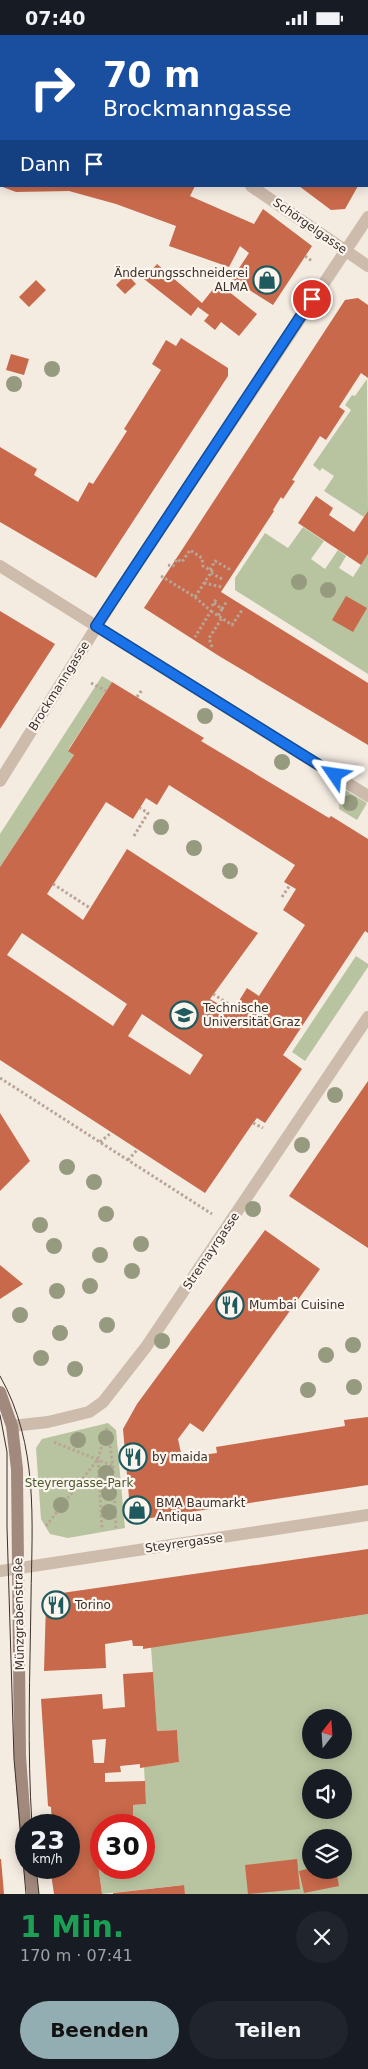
<!DOCTYPE html>
<html lang="de">
<head>
<meta charset="utf-8">
<style>
  :root { --surface:#171b24; --page:#20242c; --text:#f1f3f6; --muted:#9ea1a6; --accent:#92aeb2 }
  body { margin:0; font-family:"DejaVu Sans",sans-serif; background:var(--page); color:var(--text); height:100vh; display:flex; flex-direction:column; font-size:19px; white-space:nowrap }
  * { box-sizing:border-box; margin:0 }
  p { font-size:16px; color:var(--muted) }
  .icon { flex:none; width:28px; height:28px; fill:none; stroke:currentColor; stroke-width:2; stroke-linecap:round; stroke-linejoin:round }
  .map { position:relative; height:1859px; overflow:hidden }
  .sheet { display:flex; flex-direction:column; background:var(--surface); flex:1 }
  .sheet>* { flex:none }
  .hud { position:absolute; left:0px; top:0px; width:369px; height:152px; box-shadow:0 2px 12px #0003; background:#1a4fa0; color:#fff; overflow:hidden }
  .needle { width:32px; rotate:17deg }
  .tools { position:absolute; left:302px; top:1674px; display:grid; gap:10px }
  .tools a { display:grid; place-items:center; width:50px; height:50px; border-radius:50%; background:var(--surface); box-shadow:0 2px 12px #0003; font-size:25px }
  .speed { position:absolute; left:15px; top:1779px; display:flex; gap:10px; font-size:25px; font-weight:700; text-align:center }
  .speed>* { display:grid; place-content:center; width:65px; height:65px; border-radius:50%; background:var(--surface); box-shadow:0 2px 12px #0003; line-height:1 }
  .speed small { font-size:12px; font-weight:400 }
  .speed .limit { border:8px solid #d22; background:#fff; color:#111 }
  .pin { position:absolute; display:grid; place-items:center; width:42px; height:42px; color:#fff; margin:-21px; border:2px solid #fff; border-radius:50%; box-shadow:0 1px 5px #0007 }
  .me { position:absolute; width:55px; margin:-28px; rotate:302deg; stroke-linejoin:round; filter:drop-shadow(0 0 4px #0008) }
  .turn { display:flex; align-items:center; gap:18px; height:105px; padding:0 20px; font-size:22px }
  .turn .icon { width:65px; height:65px; stroke-width:2.5 }
  .turn b { display:block; font-size:35px; line-height:42px }
  .then { display:flex; align-items:center; height:48px; padding:0 20px; background:#0003; gap:10px; font-size:19px }
  .round { display:grid; place-items:center; flex:none; width:52px; height:52px; border-radius:26px; background:var(--page) }
  .headline { display:flex; align-items:center; justify-content:space-between; height:85px; padding:0 20px }
  h1 { font-size:30px; font-weight:800; line-height:38px; color:#1e9e55 }
  .cta { display:flex; gap:10px; margin-top:auto; padding:10px 20px }
  .cta a { flex:1; height:58px; border-radius:30px; background:var(--accent); color:#111; font-size:20px; font-weight:800; line-height:58px; text-align:center }
  .cta a+a { background:var(--page); color:var(--text) }
  .status { display:flex; justify-content:space-between; align-items:center; height:35px; padding:0 25px; background:var(--surface); direction:ltr }
  .status svg { height:14px; fill:currentColor }
  .map>svg:first-child { display:block }
  .green { fill:#b8c4a0; fill-rule:evenodd }
  .building { fill:#c8694b; fill-rule:evenodd }
  .lines { fill:none; stroke-linecap:round; stroke-linejoin:round }
  .path { stroke:#b9a596; stroke-width:3; stroke-dasharray:2.5 2.5; stroke-linecap:butt }
  .minor { stroke:#cdbbac; stroke-width:12 }
  .tertiary { stroke:#cdbbac; stroke-width:12 }
  .secondary { stroke:#a18a7d; stroke-width:12 }
  .tram { stroke:#3b302b; stroke-width:1 }
  .tree { fill:#969b7f }
  .route-casing { stroke:#114b97; stroke-width:12 }
  .route { stroke:#1a73e8; stroke-width:9 }
  .labels { text-anchor:middle; dominant-baseline:central; stroke-width:4.5; stroke-linejoin:round; paint-order:stroke }
  .street-label { font-size:12px; fill:#3b302b; stroke:#fbf5ee }
  .poi-label { font-size:12px; fill:#3b302b; stroke:#fbf5ee; text-anchor:start }
  .park-label { font-size:12px; fill:#4a5a2e; stroke:#fbf5ee }
</style>
</head>
<body>
<div class="status"><b>07:40</b><svg viewBox="0 0 49 12"><path d="M0 12V9h3v3zM5 12V6h3v6zM10 12V3h3v9zM15 12V0h3v12zM26 1h20v11H26zM47 4h2v5h-2z"/></svg></div>
<div class="map">
<svg width="368" height="1859" viewBox="0 0 368 1859">
  <rect width="100%" height="100%" fill="#f4ebe1"/>
  <path class="green" d="M367 344 368 476 364 482 324 456 334 441 322 433 320 436 313 430 351 375 345 370 352 360 355 361Z
    M303 492 324 506 311 524 325 534 338 515 346 521 339 533 353 542 368 519V639L235 555V543L265 498 288 513Z
    M102 641 112 647 68 715 74 720 0 832V799Z
    M338 751 367 768 357 785 339 774Z
    M356 921 368 929V932L305 1026 292 1017Z
    M108 1388 116 1395 125 1493 68 1503 50 1499 41 1484 36 1413 42 1404Z
    M368 1579V1859H185L183 1850 102 1859 94 1798 101 1797V1832H144V1790H133V1770L146 1769 144 1732 179 1727 177 1695 157 1696 151 1612ZM311 1682H344V1715H311ZM311 1742H344V1775H311ZM311 1802H344V1835H311Z"/>
  <path class="building" d="M0 151H195L190 161 254 189 263 174 312 211 273 270 232 244 249 218 240 211 229 232 169 211 176 191 116 169 69 156 16 157Z
    M299 151H358L345 174 331 175Z
    M157 229 202 268 218 248 257 279 239 301 221 287 215 295 204 286 209 280 198 272 191 281 144 244Z
    M127 239 136 249 125 259 116 250Z
    M36 245 46 255 29 272 19 262Z
    M358 263 368 270V343L361 338 339 372 345 376 326 405 320 401 292 445 295 446 283 464 281 462 273 475 274 476 221 557 368 648V710L219 621 144 573 345 265Z
    M181 303 228 333V341L96 543 0 487V412L37 434 34 440 78 467 89 447 93 449 127 396 124 394 161 335 152 329 166 305 176 311Z
    M11 319 29 324 24 340 6 335Z
    M316 461 333 473 329 480 354 497 368 476V519L361 530 298 488Z
    M346 561 367 573 353 597 332 585Z
    M0 576 55 609 0 694Z
    M112 647 204 703 201 706 329 783 331 781 368 804V898L365 896 283 1020 302 1034 265 1088 257 1083 253 1088 205 1158 0 1025V832L74 720 68 716ZM169 750 295 830 284 847 296 854 283 875 305 890 259 961 247 953 232 977 210 964 258 898 249 893 127 814 83 885 47 859 106 767 133 784 146 763 157 770ZM22 898 127 969 113 991 7 920ZM142 979 203 1020 190 1040 128 1001Z
    M368 1046V1213L289 1161Z
    M0 1078 30 1126 0 1156Z
    M265 1195 320 1234 203 1397 190 1388 178 1404 181 1418 187 1422 217 1418 216 1412 345 1391 344 1385 368 1382V1450L131 1486 123 1394 137 1369Z
    M0 1230 23 1249 0 1264Z
    M368 1514V1579L143 1614V1611H133L132 1605 105 1609 106 1633 44 1636 46 1568 55 1559Z
    M153 1637 157 1696 177 1695 179 1727 140 1733V1729L120 1731 121 1737 105 1738V1747L145 1746 146 1769 133 1770V1790H101V1797L94 1798 102 1859H54L50 1832H69V1790H52L51 1772 48 1771 41 1664 102 1659 103 1674 125 1672 123 1639ZM106 1704 104 1728H94L92 1705Z
    M0 1824H1L4 1859H0Z
    M297 1824 300 1854 248 1859 245 1830Z
    M311 1833V1835H336L339 1851 304 1858 299 1836Z
    M184 1850 185 1859H113V1858Z"/>
  <g class="lines">
    <path class="path" d="M305 221 312 226
      M210 535 215 526 231 535
      M211 538 224 545
      M161 541 195 562 212 536 203 531 202 523 190 515 182 527 177 524 173 531 168 530
      M204 548 222 552
      M195 562 211 576 195 602
      M214 568 222 574 218 581
      M212 571 217 563
      M222 574 227 566
      M211 576 232 590 242 575
      M212 612 209 603 222 583
      M91 648 106 656
      M137 662 142 655
      M134 801 148 778 140 773
      M53 849 90 873
      M282 862 290 850
      M213 959 235 973
      M0 1043 212 1179
      M253 1088 263 1093
      M100 1107 111 1098
      M128 1125 137 1115
      M108 1396 113 1432 116 1493
      M54 1407 113 1431
      M98 1425 102 1495
      M46 1491 98 1424 107 1393"/>
    <path class="minor" d="M0 65H1
      M251 151 368 231
      M0 531 368 761
      M0 746 117 559 368 182
      M12 1391 48 1387 89 1377 103 1367 146 1312 368 982"/>
    <path class="tertiary" d="M0 1536 368 1480"/>
    <path class="secondary" d="M0 1357 12 1391 17 1434 20 1721 26 1803
      M29 1832 33 1859"/>
    <path class="tram" d="M0 1341C39 1410 32 1486 31 1563 30 1638 27 1714 32 1790
      M0 1380 7 1417V1492L14 1724 26 1859
      M36 1832 39 1859"/>
  </g>
  <g class="tree">
    <circle cx="52" cy="334" r="8"/>
    <circle cx="14" cy="349" r="8"/>
    <circle cx="299" cy="547" r="8"/>
    <circle cx="328" cy="555" r="8"/>
    <circle cx="205" cy="681" r="8"/>
    <circle cx="282" cy="727" r="8"/>
    <circle cx="350" cy="768" r="8"/>
    <circle cx="161" cy="792" r="8"/>
    <circle cx="194" cy="813" r="8"/>
    <circle cx="230" cy="836" r="8"/>
    <circle cx="335" cy="1060" r="8"/>
    <circle cx="302" cy="1110" r="8"/>
    <circle cx="67" cy="1132" r="8"/>
    <circle cx="94" cy="1147" r="8"/>
    <circle cx="253" cy="1174" r="8"/>
    <circle cx="106" cy="1179" r="8"/>
    <circle cx="40" cy="1190" r="8"/>
    <circle cx="141" cy="1209" r="8"/>
    <circle cx="54" cy="1211" r="8"/>
    <circle cx="100" cy="1220" r="8"/>
    <circle cx="132" cy="1236" r="8"/>
    <circle cx="90" cy="1251" r="8"/>
    <circle cx="57" cy="1256" r="8"/>
    <circle cx="20" cy="1280" r="8"/>
    <circle cx="107" cy="1290" r="8"/>
    <circle cx="60" cy="1298" r="8"/>
    <circle cx="162" cy="1306" r="8"/>
    <circle cx="353" cy="1310" r="8"/>
    <circle cx="326" cy="1320" r="8"/>
    <circle cx="41" cy="1323" r="8"/>
    <circle cx="75" cy="1334" r="8"/>
    <circle cx="354" cy="1352" r="8"/>
    <circle cx="308" cy="1355" r="8"/>
    <circle cx="106" cy="1403" r="8"/>
    <circle cx="78" cy="1405" r="8"/>
    <circle cx="106" cy="1438" r="8"/>
    <circle cx="109" cy="1458" r="8"/>
    <circle cx="61" cy="1470" r="8"/>
    <circle cx="109" cy="1477" r="8"/>
  </g>
  <g class="lines">
    <g class="route-casing">
      <path id="route" d="M312 264 96 591 335 740"/>
    </g>
    <use href="#route" class="route"/>
  </g>
  <defs>
    <g id="shop-ring" transform="scale(1.4375)"><circle r="9.5" fill="#fbf5ee" stroke="#1f5a5e" stroke-width="1.5"/><path d="M-5-2.5h2.3a2.7 3.5 0 0 1 5.4 0H5L5.5 6h-11ZM-1.5-2.5h3a1.5 2.3 0 0 0-3 0Z" fill="#1f5a5e"/></g>
    <g id="university-ring" transform="scale(1.4375)"><circle r="9.5" fill="#fbf5ee" stroke="#1f5a5e" stroke-width="1.5"/><path d="M0-5L7-2L0 1L-7-2ZM-4 1L0 2.5L4 1V4Q0 6-4 4Z" fill="#1f5a5e"/></g>
    <g id="restaurant-ring" transform="scale(1.4375)"><circle r="9.5" fill="#fbf5ee" stroke="#1f5a5e" stroke-width="1.5"/><path d="M-5-6h1v4h1v-4h1v4h1v-4h1v5L-1.5 .5V6h-2V.5L-5-1ZM5-6V6H3V1.5H1.5Q1.5-4 5-6Z" fill="#1f5a5e"/></g>
  </defs>
  <g fill-rule="evenodd">
    <use href="#shop-ring" x="267" y="245"/>
    <use href="#university-ring" x="184" y="980"/>
    <use href="#restaurant-ring" x="230" y="1270"/>
    <use href="#restaurant-ring" x="133" y="1422"/>
    <use href="#shop-ring" x="137" y="1475"/>
    <use href="#restaurant-ring" x="56" y="1570"/>
  </g>
  <g class="labels">
    <g class="street-label">
      <text transform="translate(310 191) rotate(35)">Schörgelgasse</text>
      <text transform="translate(59 651) rotate(-58)">Brockmanngasse</text>
      <text transform="translate(211 1216) rotate(-56)">Stremayrgasse</text>
      <text transform="translate(184 1508) rotate(-8)">Steyrergasse</text>
      <text transform="translate(19 1579) rotate(-91)">Münzgrabenstraße</text>
    </g>
    <g class="poi-label">
      <text x="248" y="238" text-anchor="end">Änderungsschneiderei<tspan x="248" dy="14">ALMA</tspan></text>
      <text x="203" y="973">Technische<tspan x="203" dy="14">Universität Graz</tspan></text>
      <text x="249" y="1270">Mumbai Cuisine</text>
      <text x="152" y="1422">by maida</text>
      <text x="156" y="1468">BMA Baumarkt<tspan x="156" dy="14">Antiqua</tspan></text>
      <text x="75" y="1570">Torino</text>
    </g>
    <g class="park-label">
      <text x="79" y="1448">Steyrergasse-Park</text>
    </g>
  </g>
</svg>
<div class="tools">
<a><svg class="needle" viewBox="-14 -14 28 28"><path d="M0-13l5 13h-10z" fill="#e53935"/><path d="M0 13l5-13h-10z" fill="#9ea1a6"/></svg></a>
<a><svg class="icon" aria-label="sound" viewBox="0 0 24 24"><path d="M4 9h4l5-4v14l-5-4H4zM17 9q2 3 0 6"/></svg></a>
<a><svg class="icon" aria-label="layers" viewBox="0 0 24 24"><path d="M12 4l9 5-9 5-9-5zM3 14l9 5 9-5"/></svg></a>
</div>
<div class="speed"><div>23<small>km/h</small></div><div class="limit">30</div></div>
<div class="pin" style="left:312px;top:264px;background:#d93025"><svg class="icon" aria-label="arrive" viewBox="0 0 24 24"><path d="M6 21V4h12l-3 4 3 4H6"/></svg></div>
<svg class="me" style="left:335px;top:740px" viewBox="-20 -20 40 40"><path d="M0-17L14 15 0 8-14 15z" fill="#1a73e8" stroke="#fff" stroke-width="4"/></svg>
<div class="hud">
<div class="turn"><svg class="icon" aria-label="right" viewBox="0 0 24 24"><path d="M7 20v-9h11M14 6l5 5-5 5"/></svg><div><b>70 m</b>Brockmanngasse</div></div>
<div class="then">Dann<svg class="icon" aria-label="arrive" viewBox="0 0 24 24"><path d="M6 21V4h12l-3 4 3 4H6"/></svg></div>
</div>
</div>
<section class="sheet">
<div class="headline"><div><h1>1 Min.</h1><p>170 m · 07:41</p></div><a class="round"><svg class="icon" aria-label="close" viewBox="0 0 24 24"><path d="M6 6l12 12M18 6L6 18"/></svg></a></div>
<div class="cta"><a>Beenden</a><a>Teilen</a></div>
</section>
</body>
</html>
